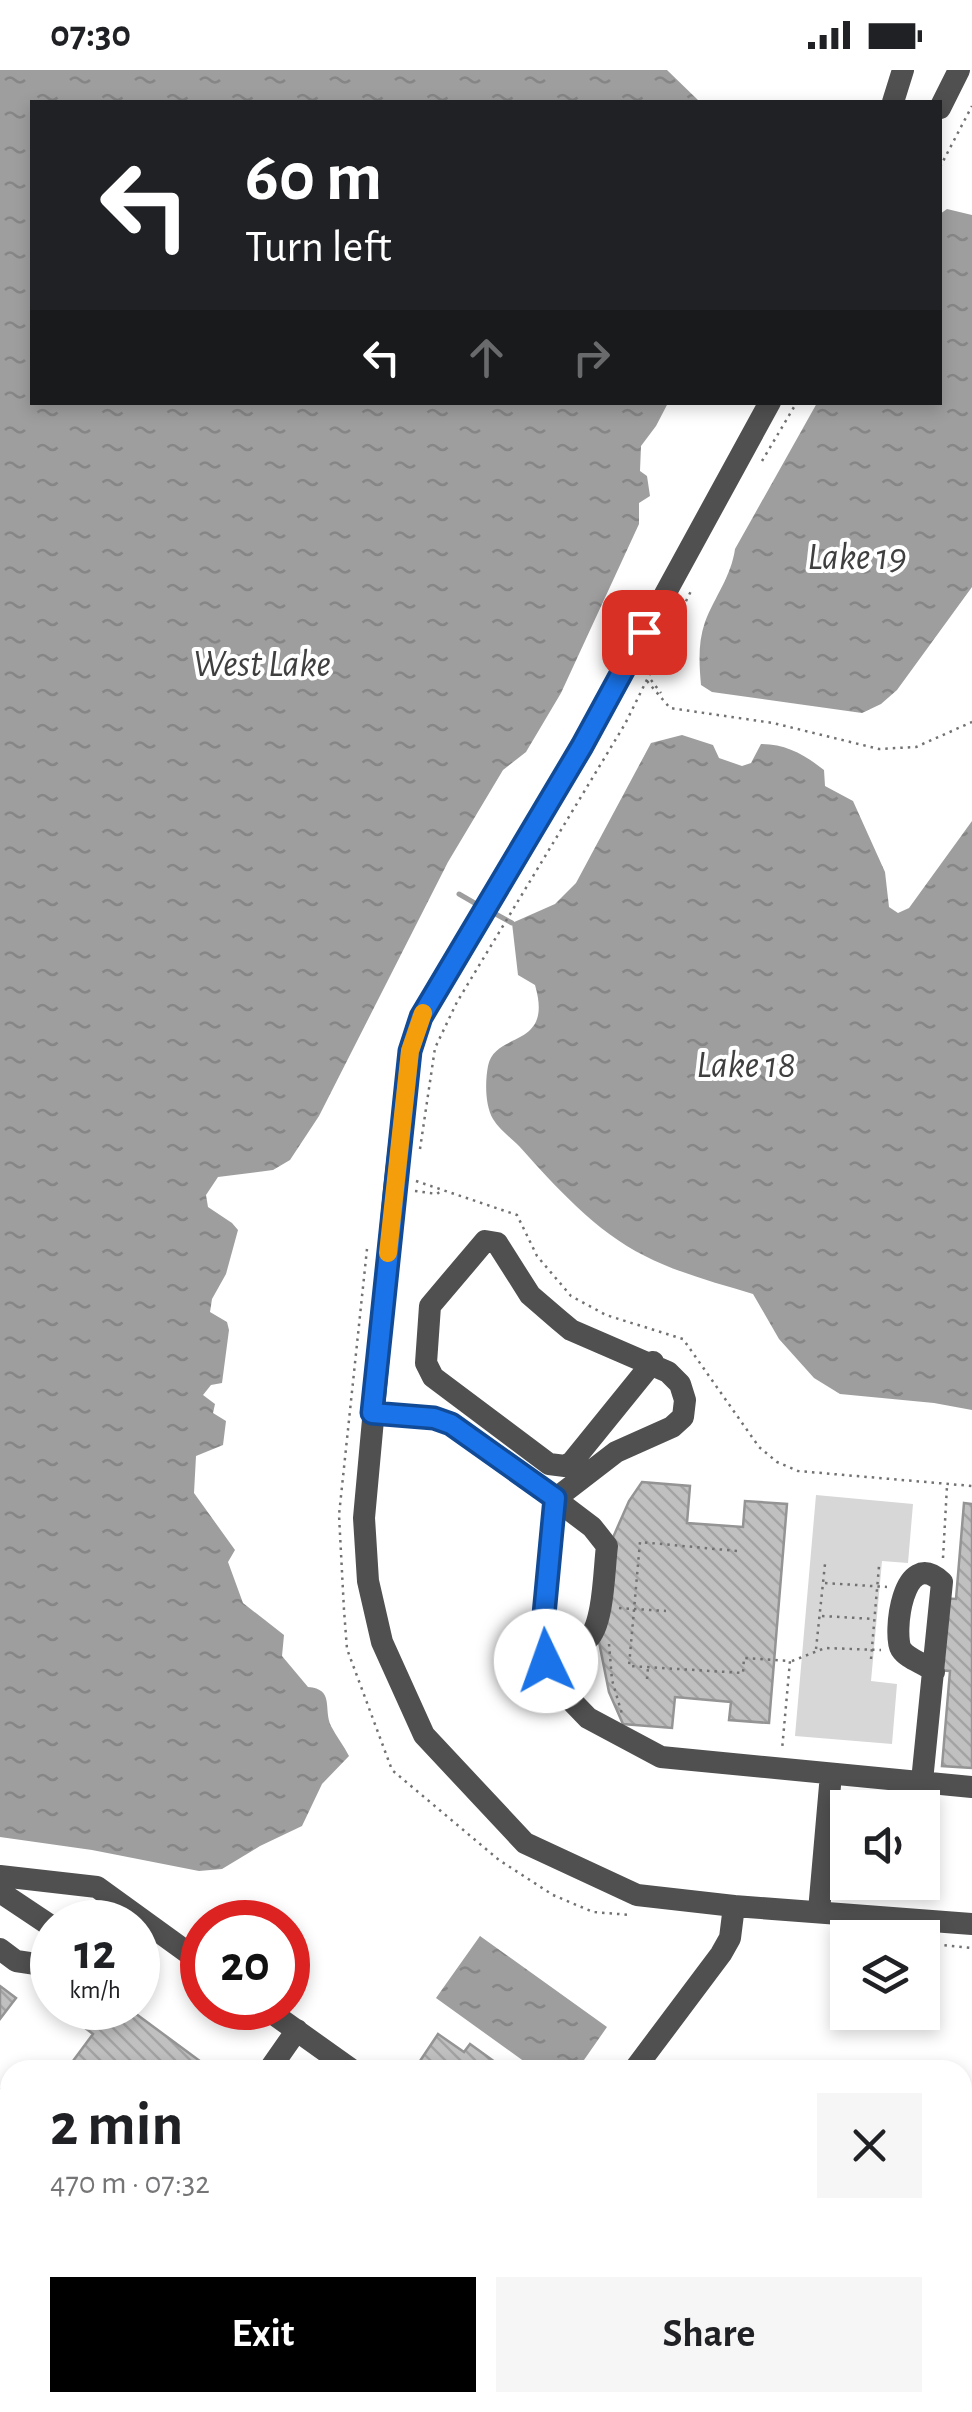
<!DOCTYPE html>
<html lang="en">
<head>
<meta charset="utf-8">
<style>
  :root { --surface:#fff; --page:#f6f6f6; --text:#202124; --muted:#757577; --accent:#000 }
  body { margin:0; font-family:"Alegreya Sans",sans-serif; background:var(--page); color:var(--text); height:100vh; display:flex; flex-direction:column; font-size:38px; white-space:nowrap }
  * { box-sizing:border-box; margin:0 }
  p { font-size:32px; color:var(--muted) }
  .icon { flex:none; width:55px; height:55px; fill:none; stroke:currentColor; stroke-width:2; stroke-linecap:round; stroke-linejoin:round }
  .map { position:relative; flex:1; overflow:hidden }
  .sheet { position:absolute; left:0px; top:1990px; width:972px; height:352px; display:flex; flex-direction:column; background:var(--surface); border-radius:30px 30px 0 0; box-shadow:0 5px 15px #0003 }
  .sheet>* { flex:none }
  .top-card { position:absolute; left:30px; top:30px; width:912px; height:305px; border-radius:0px; box-shadow:0 5px 15px #0003; background:#202124; color:#fff; overflow:hidden }
  .tools { position:absolute; left:830px; top:1720px; display:grid; gap:20px }
  .tools a { display:grid; place-items:center; width:110px; height:110px; border-radius:0px; background:var(--surface); box-shadow:0 5px 15px #0003; font-size:50px }
  .speed { position:absolute; left:30px; top:1830px; display:flex; gap:20px; font-size:50px; font-weight:700; text-align:center }
  .speed>* { display:grid; place-content:center; width:130px; height:130px; border-radius:50%; background:var(--surface); box-shadow:0 5px 15px #0003; line-height:1 }
  .speed small { font-size:25px; font-weight:400 }
  .speed .limit { border:15px solid #d22; background:#fff; color:#111 }
  .pin { position:absolute; display:grid; place-items:center; width:85px; height:85px; color:#fff; margin:-42px; border-radius:20px; box-shadow:0 5px 15px #0006 }
  .me { position:absolute; width:110px; margin:-55px; rotate:357deg; stroke-linejoin:round; filter:drop-shadow(0 0 8px #0008) }
  .turn { display:flex; align-items:center; gap:35px; height:210px; padding:0 50px; font-size:45px }
  .turn .icon { width:130px; height:130px; stroke-width:2.5 }
  .turn b { display:block; font-size:70px; line-height:85px }
  .lanes { display:flex; align-items:center; height:95px; padding:0 50px; background:#0003; justify-content:center; gap:50px; direction:ltr }
  .lanes .off { opacity:.35 }
  .round { display:grid; place-items:center; flex:none; width:105px; height:105px; border-radius:0px; background:var(--page) }
  .head { display:flex; align-items:center; justify-content:space-between; height:170px; padding:0 50px }
  h1 { font-size:60px; font-weight:700; line-height:75px }
  .cta { display:flex; gap:20px; margin-top:auto; padding:20px 50px }
  .cta a { flex:1; height:115px; border-radius:0px; background:var(--accent); color:#fff; font-size:40px; font-weight:700; line-height:115px; text-align:center }
  .cta a+a { background:var(--page); color:var(--text) }
  .status { display:flex; justify-content:space-between; align-items:center; height:70px; padding:0 50px; background:var(--surface); direction:ltr }
  .status svg { height:28px; fill:currentColor }
  .map>svg:first-child { display:block }
  .green { fill:#d7d7d7 }
  .water { fill:url(#water-ripples) }
  .lines { fill:none; stroke-linecap:round; stroke-linejoin:round }
  .stream { stroke:#9e9e9e; stroke-width:5 }
  .building { fill:url(#building-back-hatch); stroke:#949494; stroke-width:2.5 }
  .path { stroke:#727272; stroke-width:2.5; stroke-dasharray:2.5 5; stroke-linecap:butt }
  .minor { stroke:#505050; stroke-width:22 }
  .route-casing { stroke:#114b97; stroke-width:25 }
  .route { stroke:#1a73e8; stroke-width:18 }
  .slow { stroke:#f59e0b; stroke-width:18 }
  .labels { text-anchor:middle; dominant-baseline:central; stroke-width:8; stroke-linejoin:round; paint-order:stroke }
  .water-label { font-size:38px; font-style:italic; fill:#3f3f3f; stroke:#fff }
</style>
</head>
<body>
<div class="status"><b>07:30</b><svg viewBox="0 0 49 12"><path d="M0 12V9h3v3zM5 12V6h3v6zM10 12V3h3v9zM15 12V0h3v12zM26 1h20v11H26zM47 4h2v5h-2z"/></svg></div>
<div class="map">
<svg width="972" height="2342" viewBox="0 0 972 2342">
  <defs>
    <pattern id="water-ripples" width="26" height="14" patternUnits="userSpaceOnUse" patternTransform="scale(2.5)"><rect width="26" height="14" fill="#9e9e9e"/><path d="M2 4q2-2 4 0t4 0M15 11q2-2 4 0t4 0" fill="none" stroke="#868686"/></pattern>
    <pattern id="building-back-hatch" width="6" height="6" patternUnits="userSpaceOnUse" patternTransform="scale(2.5)"><rect width="6" height="6" fill="#c0c0c0"/><path d="M-1 5l2 2M0 0l6 6M5-1l2 2" fill="none" stroke="#a3a3a3"/></pattern>
  </defs>
  <rect width="100%" height="100%" fill="#fff"/>
  <path class="green" d="M816 1425 913 1434 908 1493 882 1491 871 1611 897 1614 892 1674 795 1666Z"/>
  <path class="water" d="M0 0H667L700 32H32V332L668 333 656 356 641 376 640 401 647 406 650 426 639 433V454L561 623 526 682 503 700 448 792 319 1046 290 1090 273 1100 218 1107 206 1125 208 1137 232 1153 238 1160 226 1204 212 1229 210 1242 227 1252 229 1260 222 1313 211 1315 203 1325 215 1334 213 1343 226 1351 223 1375 196 1386 194 1423 235 1480 228 1492 243 1533 284 1565 282 1586 308 1617C335 1619 323 1639 331 1656 336 1666 344 1676 349 1686L322 1714 302 1756 260 1776 222 1799 199 1801 92 1780 0 1767Z
    M947 139 972 145V517L897 620 881 634 862 643 712 622 701 615C699 593 698 572 705 552 715 526 731 507 735 479L817 333 940 332V144Z
    M682 665 713 675 719 688 742 696 751 693 761 674C786 674 805 685 824 700L825 716 853 731 885 802 889 837 898 843 909 838 972 751V1340L934 1333 840 1324 814 1308 779 1269 753 1224C717 1213 678 1203 645 1186 596 1162 555 1116 519 1076 511 1068 499 1059 493 1049 485 1035 485 1012 488 996 495 960 554 980 535 915L518 905 512 853 555 834 576 813 651 673Z
    M480 1866 607 1957 577 2000H536L436 1928Z"/>
  <g class="lines">
    <path class="stream" d="M459 824 478 835
      M492 842 512 853"/>
  </g>
  <path class="building" d="M642 1412 690 1416 687 1453 743 1457 745 1431 787 1434 769 1653 729 1650 731 1632 675 1627 672 1658 623 1654 609 1622 596 1557 611 1472 629 1431Z
    M964 1433 972 1434V1698L942 1696 950 1601 936 1600 942 1528 956 1529Z
    M0 1916 16 1928 0 1949Z
    M92 1938H128L212 2000H76L70 1995 93 1964 80 1954Z
    M438 1964 464 1982 470 1974 506 2000H420L416 1997Z
    M10 2093V2140H5L0 2137V2094Z
    M0 2148 6 2184 0 2185Z"/>
  <g class="lines">
    <path class="path" d="M940 97 972 36
      M762 391 797 332
      M651 610 661 623
      M647 611 670 638 773 653 879 679 916 677 972 652
      M420 1079 435 978 457 932 625 654 691 521
      M416 1111 517 1145 537 1186 571 1226 606 1245 683 1269 759 1377 777 1392 798 1401 972 1416
      M415 1121 437 1124 441 1121
      M367 1179 339 1445 344 1540 347 1579 392 1700 499 1790 553 1825 593 1842 631 1845
      M737 1481 640 1472 629 1596 743 1603 744 1588 790 1591 782 1680
      M943 1488 947 1416
      M825 1513 887 1517
      M619 1538 666 1541
      M822 1546 874 1549
      M609 1574 612 1610 622 1644
      M816 1579 825 1494
      M871 1589 879 1496
      M792 1591 825 1578 881 1580
      M647 1609 648 1598
      M922 1873 972 1878
      M0 2019 10 2026
      M0 2103 10 2089"/>
    <path class="minor" d="M893 32 903 0
      M940 38 959 0
      M770 332 582 676 421 947 410 981 394 1120 364 1448 368 1511 382 1572 424 1665 525 1773 637 1825 734 1836 972 1854
      M372 1343 434 1348 451 1354 555 1429 542 1566 546 1591 559 1618 588 1648 661 1687 972 1717
      M546 1591C559 1585 578 1580 588 1569 604 1554 604 1498 607 1476L592 1457 555 1429 616 1382 672 1357 683 1347 685 1330 680 1314 668 1302 571 1260 559 1250 530 1225 497 1173 485 1171 430 1236 426 1293 433 1307 549 1394 565 1396 572 1392 653 1292
      M922 1711 942 1512C902 1475 893 1566 901 1579 908 1590 925 1593 934 1602
      M0 1806 97 1817 202 1893
      M0 1822 51 1856 52 1862
      M819 1841 831 1704
      M0 1879 16 1891 36 1894 52 1883
      M265 1938 352 2000
      M269 2000 297 1960
      M634 2000 721 1884 730 1868 734 1836
      M29 2342 36 2332
      M235 2342 242 2332
      M490 2342 498 2332"/>
  </g>
  <g class="lines">
    <g class="route-casing">
      <path id="route" d="M546 1591 542 1566 555 1428 451 1354 434 1348 372 1343 410 981 421 947 582 676 644 562"/>
    </g>
    <use href="#route" class="route"/>
    <path class="slow" d="M388 1183 410 981 423 943"/>
  </g>
  <g class="labels">
    <g class="water-label">
      <text x="857" y="488">Lake 19</text>
      <text x="262" y="595">West Lake</text>
      <text x="746" y="996">Lake 18</text>
    </g>
  </g>
</svg>
<div class="tools">
<a><svg class="icon" aria-label="sound" viewBox="0 0 24 24"><path d="M4 9h4l5-4v14l-5-4H4zM17 9q2 3 0 6"/></svg></a>
<a><svg class="icon" aria-label="layers" viewBox="0 0 24 24"><path d="M12 4l9 5-9 5-9-5zM3 14l9 5 9-5"/></svg></a>
</div>
<div class="speed"><div>12<small>km/h</small></div><div class="limit">20</div></div>
<div class="pin" style="left:644px;top:562px;background:#d93025"><svg class="icon" aria-label="arrive" viewBox="0 0 24 24"><path d="M6 21V4h12l-3 4 3 4H6"/></svg></div>
<svg class="me" style="left:546px;top:1591px" viewBox="-20 -20 40 40"><circle r="19" fill="#fff"/><path d="M0-13L10 11 0 6-10 11z" fill="#1a73e8"/></svg>
<div class="top-card">
<div class="turn"><svg class="icon" aria-label="left" viewBox="0 0 24 24"><path d="M17 20v-9H6M10 6l-5 5 5 5"/></svg><div><b>60 m</b>Turn left</div></div>
<div class="lanes"><svg class="icon" aria-label="left" viewBox="0 0 24 24"><path d="M17 20v-9H6M10 6l-5 5 5 5"/></svg><svg class="icon off" aria-label="ahead" viewBox="0 0 24 24"><path d="M12 20V5M6 11l6-6 6 6"/></svg><svg class="icon off" aria-label="right" viewBox="0 0 24 24"><path d="M7 20v-9h11M14 6l5 5-5 5"/></svg></div>
</div>
<section class="sheet">
<div class="head"><div><h1>2 min</h1><p>470 m · 07:32</p></div><a class="round"><svg class="icon" aria-label="close" viewBox="0 0 24 24"><path d="M6 6l12 12M18 6L6 18"/></svg></a></div>
<div class="cta"><a>Exit</a><a>Share</a></div>
</section>
</div>
</body>
</html>
